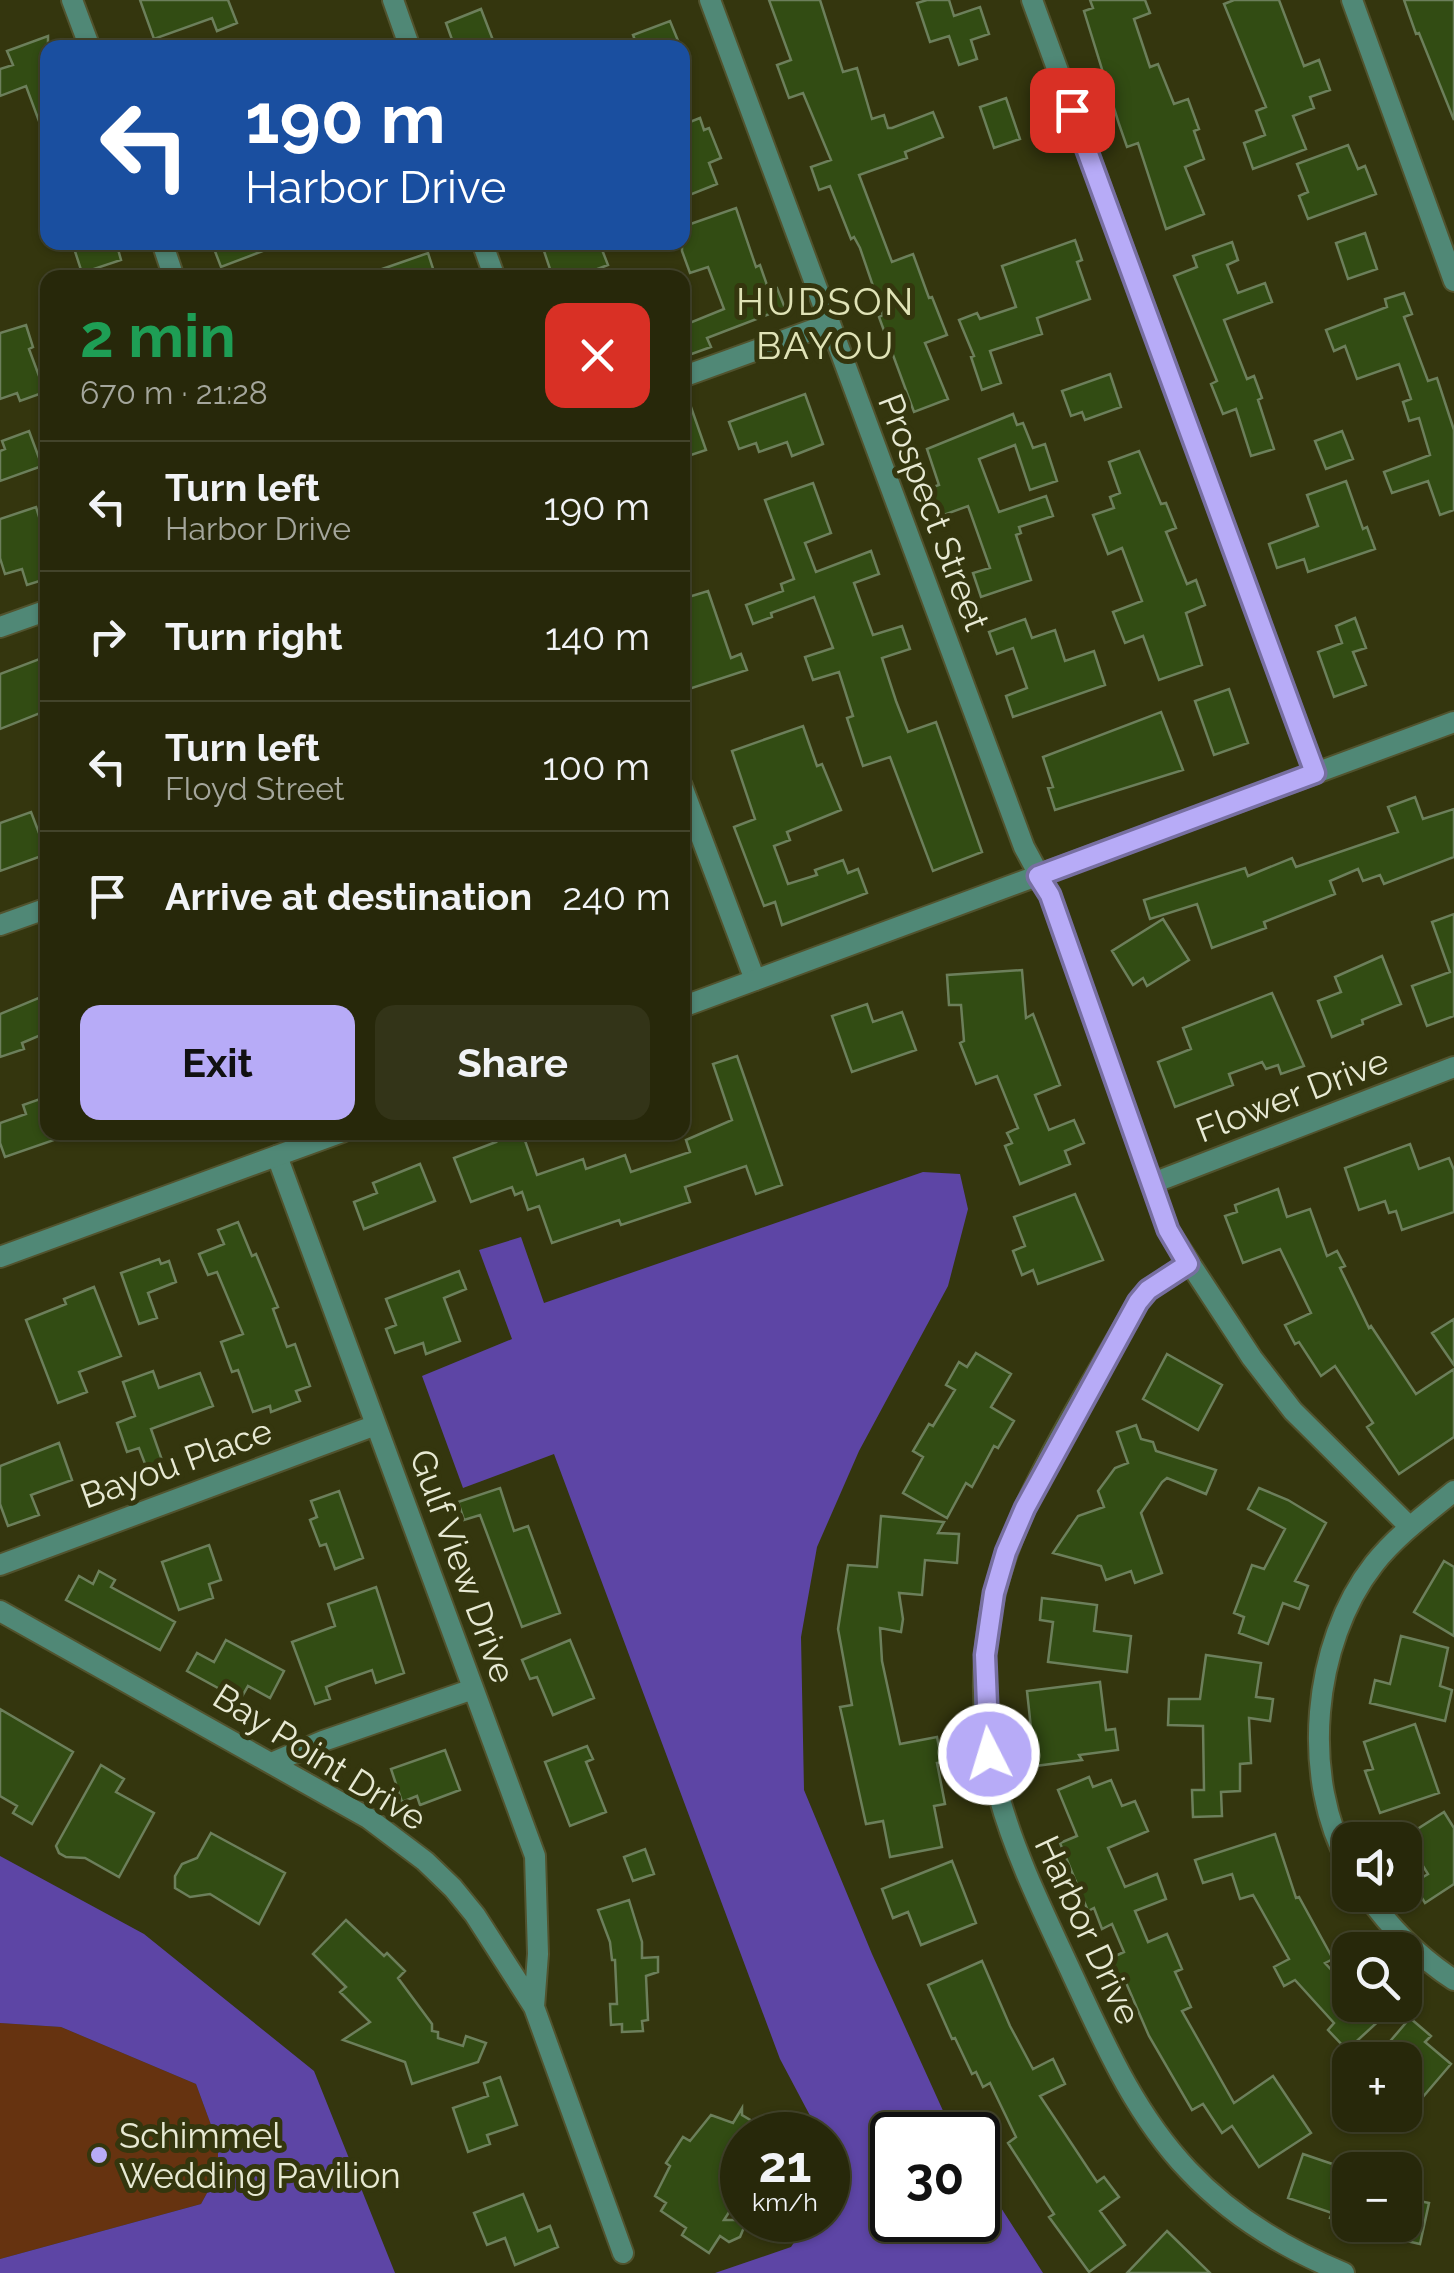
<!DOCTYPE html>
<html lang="en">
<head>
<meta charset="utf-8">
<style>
  :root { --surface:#27280a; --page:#333418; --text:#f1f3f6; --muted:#a4a69c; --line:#43442b; --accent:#b7abf7 }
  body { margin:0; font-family:Raleway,sans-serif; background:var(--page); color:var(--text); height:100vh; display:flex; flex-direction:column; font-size:38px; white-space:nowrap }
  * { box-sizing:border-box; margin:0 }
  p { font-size:32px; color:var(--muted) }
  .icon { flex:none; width:55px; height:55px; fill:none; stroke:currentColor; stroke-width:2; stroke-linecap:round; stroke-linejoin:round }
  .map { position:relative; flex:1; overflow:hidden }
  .drawer { position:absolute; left:40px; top:270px; width:650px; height:870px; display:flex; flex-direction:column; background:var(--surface); border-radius:20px; box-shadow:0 2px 8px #0004,0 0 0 2px var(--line) }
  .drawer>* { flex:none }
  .guide { position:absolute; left:40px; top:40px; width:650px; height:210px; border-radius:20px; box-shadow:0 2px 8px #0004,0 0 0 2px var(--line); background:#1a4fa0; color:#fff; overflow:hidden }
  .fabs { position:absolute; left:1332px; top:1822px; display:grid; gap:20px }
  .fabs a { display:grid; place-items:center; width:90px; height:90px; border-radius:20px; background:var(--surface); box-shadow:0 2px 8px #0004,0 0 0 2px var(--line); font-size:50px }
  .speed { position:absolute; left:720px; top:2112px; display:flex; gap:20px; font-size:50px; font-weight:700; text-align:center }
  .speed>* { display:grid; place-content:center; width:130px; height:130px; border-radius:50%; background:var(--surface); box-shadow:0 2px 8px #0004,0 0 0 2px var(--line); line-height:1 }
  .speed small { font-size:25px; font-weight:400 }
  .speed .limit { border:5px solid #111; border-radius:15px; background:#fff; color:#111 }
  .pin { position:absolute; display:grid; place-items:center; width:85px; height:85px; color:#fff; margin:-42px; border-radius:20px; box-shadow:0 5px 15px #0006 }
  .me { position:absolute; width:110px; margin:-55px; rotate:355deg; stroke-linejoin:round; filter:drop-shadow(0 0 8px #0008) }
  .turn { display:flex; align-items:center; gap:35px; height:210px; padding:0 40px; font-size:45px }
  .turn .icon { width:130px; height:130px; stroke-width:2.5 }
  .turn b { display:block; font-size:70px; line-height:85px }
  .round { display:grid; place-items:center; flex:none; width:105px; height:105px; border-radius:20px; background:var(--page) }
  .overview { display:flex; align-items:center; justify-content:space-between; height:170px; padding:0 40px }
  h1 { font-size:60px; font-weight:700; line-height:75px; color:#1e9e55 }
  .action { display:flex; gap:20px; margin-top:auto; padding:20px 40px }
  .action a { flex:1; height:115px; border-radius:20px; background:var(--accent); color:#111; font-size:40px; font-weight:700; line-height:115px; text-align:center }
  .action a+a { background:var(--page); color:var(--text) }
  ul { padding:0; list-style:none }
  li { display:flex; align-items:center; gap:30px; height:130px; padding:0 40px; border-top:2px solid var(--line) }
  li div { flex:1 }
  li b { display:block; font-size:38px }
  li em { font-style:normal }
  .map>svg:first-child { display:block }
  .green { fill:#663310 }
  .water { fill:#5d45a5 }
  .building { fill:#324c13; stroke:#6c7f5b; stroke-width:2.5 }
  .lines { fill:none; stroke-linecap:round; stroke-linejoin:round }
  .minor-casing { stroke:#51532e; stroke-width:24 }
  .tertiary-casing { stroke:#51532e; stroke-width:24 }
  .minor { stroke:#508876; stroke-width:20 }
  .tertiary { stroke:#508876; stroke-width:20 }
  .route-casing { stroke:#776fa1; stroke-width:25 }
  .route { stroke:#b7abf7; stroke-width:18 }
  .poi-dot { fill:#b7abf7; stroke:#34360e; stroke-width:4 }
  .labels { text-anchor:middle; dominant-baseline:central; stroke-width:10; stroke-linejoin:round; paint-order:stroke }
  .street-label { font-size:35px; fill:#e7e9d3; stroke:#34360e }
  .poi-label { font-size:35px; fill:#e7e9d3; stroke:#34360e; text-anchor:start }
  .neighbourhood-label { font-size:38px; letter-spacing:2.5px; fill:#e0e3b7; stroke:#34360e }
</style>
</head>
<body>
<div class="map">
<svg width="1454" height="2273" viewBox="0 0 1454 2273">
  <rect width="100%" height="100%" fill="#34360e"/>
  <path class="green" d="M0 2023 61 2027 196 2084 218 2144V2173L201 2204 0 2259Z"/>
  <path class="water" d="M923 1172 960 1174 968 1209 948 1286 859 1451 817 1547 801 1637 804 1790 872 1954 954 2135H892V2220H978V2172L1043 2273H715L791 2247 809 2220H828V2135H817L815 2125 780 2059 554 1454 463 1488 422 1376 512 1339 479 1250 521 1237 544 1303Z
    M0 1856 144 1934 314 2071 395 2273H0V2259L201 2204 218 2173V2144L196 2084 61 2027 0 2023Z"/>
  <path class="building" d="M140 0H228L237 23 217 31 212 18 154 39Z
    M769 0H820L843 72 857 68 872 119 884 115 888 128H892L933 112 943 137 905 152 907 158 859 175 892 262 913 254 929 298 932 297 947 335 925 343 948 399 914 412 879 317 883 315 860 248 854 237 851 239 830 186 819 190 811 167 831 160 803 93 789 98 777 65 791 60Z
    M927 0H949L954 16 980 7 989 34 971 40 977 59 959 65 949 36 930 42 917 3Z
    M1090 0H1145L1150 13 1134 19 1150 67 1158 64 1174 104 1188 99 1199 129 1194 131 1204 159 1185 167 1204 214 1166 229 1138 143 1127 147 1119 124 1084 11 1093 8Z
    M1234 0H1279L1304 66 1319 60 1330 90 1310 97 1314 108 1293 116 1306 149 1253 169 1244 143 1265 135 1256 111 1266 107 1224 4Z
    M1404 0H1454V120L1419 33 1416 34Z
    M481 9 496 48H455L446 23Z
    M670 21 681 48H638L633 35Z
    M48 36V140H46L26 86 0 96V69L13 65 7 51Z
    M1006 98 1020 139 994 148 980 107Z
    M700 118 704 130 709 128 721 158 709 163 717 184 682 198V175L689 172 682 157V125Z
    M1348 145 1358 169 1365 166 1376 194 1308 219 1299 196 1308 192 1297 164Z
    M736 208 756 267 760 265 769 291 777 288 785 308 707 338 711 347 686 356 682 326 724 309 708 267 690 273 682 251V227Z
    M1365 233 1377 269 1348 279 1336 243Z
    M1075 240 1082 260 1077 262 1090 299 1037 318 1042 334 990 351 1001 383 982 390 971 357 974 356 959 320 977 313 980 319 1016 307 1002 266Z
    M72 242H116L121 260 82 273Z
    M224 242H281V244L221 267 213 246Z
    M541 242H599L608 265 574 278H553Z
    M1232 242 1238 260 1227 265 1238 293 1265 283 1272 302 1224 320 1247 379 1254 376 1262 398 1258 400 1274 449 1251 456 1236 409 1223 414 1211 384 1217 381 1174 276 1197 267 1193 256Z
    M428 253 436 278H365V275Z
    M1404 293 1412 314 1404 317 1428 381 1437 378 1454 430V510L1440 515 1428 481 1392 493 1384 472 1430 455 1419 418 1409 421 1403 402 1411 399 1399 364 1357 379 1345 346 1334 351 1326 330 1387 307 1385 299Z
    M26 325 33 347 29 349 45 392 20 401 17 393 0 399V333Z
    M1110 374 1121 407 1085 420 1082 412 1071 416 1062 391Z
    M685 390 706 450 682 458V391Z
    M805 394 823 444 792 456 787 442 759 452 756 443 739 449 729 422Z
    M1013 414 1017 425 1023 423 1033 448 1045 444 1057 481 1030 490 1015 445 979 459 999 512 1046 496 1053 516 1019 527 1021 533 1016 535 1031 580 981 597 973 573 990 568 968 506 941 516 930 488 939 485 927 449Z
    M29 431 42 466 0 481V451L5 449 2 441Z
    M1342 431 1353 459 1326 469 1315 441Z
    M1139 451 1161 504 1166 503 1176 528 1166 532 1187 584 1196 580 1205 605 1186 613 1202 665 1159 680 1143 636 1125 643 1113 612 1142 601 1122 548 1108 554 1093 515 1114 508 1110 497 1120 493 1109 462Z
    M1346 481 1363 529 1367 527 1375 549 1308 572 1304 559 1277 568 1269 544 1318 526 1307 495Z
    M813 483 831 533 805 543 816 572 871 551 879 574 854 583 873 635 902 626 910 649 882 658 896 701 908 732 936 722 982 852 933 871 890 757 863 766 847 718 853 716 839 672 813 680 805 657 833 648 814 597 771 613 772 617 753 624 746 605 783 591 781 584 794 579 765 500Z
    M36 507 40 520 48 518V570L43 571 46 579 27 585 22 569 5 574 0 558V519Z
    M708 591 731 658 741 654 747 670 689 689 682 668V599Z
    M1355 618 1366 648 1353 652 1366 685 1334 697 1318 652 1342 643 1336 626Z
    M1025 619 1032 638 1055 630 1065 661 1094 651 1105 685 1013 717 1006 696 1027 688 1013 648 997 654 989 632Z
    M42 658 48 671V710L0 729V674Z
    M1229 689 1248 743 1214 755 1195 701Z
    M1161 712 1183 770 1055 810 1048 788 1053 787 1043 757Z
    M803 726 817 766 822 764 841 810 787 832 790 840 774 846 788 884 817 875 815 870 843 860 848 873 858 869 867 893 782 925 775 902 764 906 734 827 755 819 732 751Z
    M1415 797 1423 819 1454 809V857L1384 884 1380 875 1363 881 1358 869 1330 881 1335 894 1264 922 1266 928 1212 948 1197 904 1150 919 1144 900 1245 868 1248 876 1292 858 1296 867 1398 832 1388 807Z
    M31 812 47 854 0 871V823Z
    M1454 914V1016L1427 1026 1412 986 1450 972 1432 922Z
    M1163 919 1189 960 1147 986 1143 978 1133 985 1112 951Z
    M1382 956 1401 1004 1362 1020 1363 1024 1332 1037 1318 1001 1341 992 1335 977Z
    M1022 970 1026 1018 1033 1014 1060 1085 1035 1095 1049 1130 1074 1120 1084 1143 1065 1151 1070 1164 1020 1184 1005 1146 1012 1143 1007 1133 1018 1128 997 1076 976 1084 960 1043 964 1041 961 1005H949L947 975Z
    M1272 993 1304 1066 1281 1074 1278 1065 1266 1069 1262 1062 1229 1074 1233 1085 1175 1107 1158 1062 1191 1049 1183 1028Z
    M48 994V1032L22 1043 24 1049 0 1057V1014Z
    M867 1004 873 1022 902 1012 916 1050 852 1072 832 1016Z
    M737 1056 782 1185 756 1194 746 1166 685 1187 690 1202 621 1225 619 1220 552 1243 539 1206 528 1210 522 1192 515 1195 512 1187 471 1202 454 1158 496 1142 494 1138 510 1132H522L537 1175 583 1159 586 1169 625 1155 631 1172 690 1152 686 1140 732 1120 713 1064Z
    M40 1099 48 1121V1132H52L54 1140 5 1157 0 1143V1123L26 1114 23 1105Z
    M1410 1144 1419 1169 1449 1158 1454 1170V1212L1402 1230 1396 1211 1389 1213 1385 1201 1359 1210 1345 1168Z
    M420 1164 435 1201 364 1229 354 1202 377 1193 373 1183Z
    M1278 1189 1287 1217 1310 1209 1327 1256 1337 1251 1345 1266 1340 1268 1369 1328 1371 1326 1416 1394 1454 1369V1437L1399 1474 1367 1427 1373 1423 1335 1366 1321 1376 1299 1342 1295 1344 1285 1325 1311 1313 1280 1249 1243 1263 1225 1216 1237 1212 1235 1205Z
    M1075 1194 1103 1260 1038 1284 1033 1270 1022 1275 1013 1251 1025 1246 1014 1217Z
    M238 1222 252 1256 256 1254 278 1307 273 1309 287 1347 295 1344 310 1386 296 1391 300 1401 271 1412 270 1406 253 1412 238 1370 232 1372 221 1342 243 1334 217 1272 208 1275 199 1254 224 1244 218 1230Z
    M159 1259 161 1264 169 1261 176 1282 148 1293 157 1318 139 1324 121 1273Z
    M459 1271 466 1289 444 1298 460 1341 426 1354 423 1343 395 1353 386 1329 396 1325 386 1299Z
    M94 1287 121 1356 79 1372 87 1392 58 1403 26 1320 66 1304 64 1299Z
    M1454 1319V1365L1432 1333Z
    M976 1353 1011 1374 991 1407 1014 1421 998 1448 994 1446 972 1487 966 1483 947 1518 903 1493 923 1457 913 1451 929 1424 933 1426 955 1390 946 1385 959 1362 967 1367Z
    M1167 1354 1222 1385 1198 1430 1143 1399Z
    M153 1371 159 1388 200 1373 213 1406 151 1429 163 1463 147 1469 139 1448 127 1452 117 1423 135 1416 123 1382Z
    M1136 1425 1141 1439 1153 1442 1156 1451 1216 1470 1206 1494 1167 1478 1162 1482 1141 1513 1162 1573 1135 1583 1131 1571 1106 1580 1101 1566 1053 1553 1078 1516 1104 1507 1098 1491 1115 1468 1128 1463 1117 1432Z
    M59 1443 72 1480 31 1495 39 1515 8 1526 0 1504V1466Z
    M500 1488 514 1531 528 1526 560 1613 522 1627 480 1515 464 1520 458 1502Z
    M1259 1488 1288 1500 1326 1523 1295 1581 1308 1586 1299 1609 1283 1603 1268 1644 1239 1633 1244 1617 1234 1613 1252 1565 1264 1569 1285 1529 1248 1509Z
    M339 1491 363 1558 335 1569 326 1544 320 1546 310 1520 317 1517 311 1501Z
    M881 1516 944 1522 938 1533 959 1534 957 1563 925 1560 922 1595 899 1593 903 1619 901 1632 880 1628 882 1661 900 1744 937 1737 942 1762 937 1763 945 1804 934 1806 942 1847 890 1857 883 1821 866 1824 840 1707 852 1705 838 1629 848 1565 877 1567Z
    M209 1545 221 1580 209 1584 213 1598 179 1610 162 1562Z
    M1444 1561 1454 1567V1636L1414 1612Z
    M99 1571 115 1580 111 1587 175 1622 160 1650 66 1600 79 1576 93 1584Z
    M376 1587 404 1673 376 1683 372 1670 338 1682 326 1687 330 1699 315 1704 292 1642 335 1626 328 1604Z
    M1042 1598 1097 1605 1094 1631 1131 1636 1127 1672 1048 1662 1053 1622 1040 1620Z
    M1401 1636 1448 1648 1440 1686 1452 1690 1445 1721 1370 1703 1375 1680 1390 1684Z
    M226 1640 284 1671 270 1698 248 1686 240 1700 187 1671 197 1653 214 1662Z
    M570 1640 594 1698 553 1715 537 1677 530 1679 522 1660Z
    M1206 1655 1261 1663 1256 1697 1273 1699 1270 1721 1249 1718 1251 1763 1240 1764V1791L1221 1792 1222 1816 1193 1817 1192 1790H1204L1203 1726 1168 1725 1169 1699H1200Z
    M1100 1682 1106 1730 1115 1729 1118 1750 1079 1755 1082 1760 1035 1766 1027 1691Z
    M0 1709 73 1752 32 1824 13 1813 17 1806 0 1796Z
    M1415 1724 1439 1793 1380 1813 1365 1771 1373 1769 1364 1742Z
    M587 1746 593 1759 586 1762 606 1812 570 1826 545 1762Z
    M445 1750 460 1790 420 1805 417 1796 402 1802 391 1769Z
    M101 1765 124 1779 116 1792 154 1813 119 1877 85 1858 66 1857 59 1853 56 1846Z
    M1089 1777 1093 1787 1111 1780 1122 1806 1135 1801 1148 1831 1108 1848 1125 1887 1157 1874 1166 1899 1135 1911 1148 1942 1167 1934 1182 1969 1175 1972 1191 2007 1182 2011 1234 2103 1273 2076 1311 2133 1259 2167 1232 2126 1222 2133 1203 2104 1192 2110 1149 2036 1124 1978 1120 1980 1111 1958 1124 1952 1112 1924 1102 1929 1094 1908 1088 1911 1060 1843 1077 1836 1058 1790Z
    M1444 1812 1454 1828V1884L1425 1903 1413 1883 1428 1874 1405 1837Z
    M211 1833 285 1873 259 1924 210 1894 190 1897 175 1888V1876L182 1864 197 1858Z
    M1275 1834 1296 1898 1299 1897 1333 1959 1325 1963 1350 1990V2005H1396L1347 2050 1328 2030 1334 2023 1295 1980 1284 1986 1274 1967 1289 1959 1253 1895 1240 1899 1232 1874 1203 1883 1195 1860Z
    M645 1849 654 1874 633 1881 624 1857Z
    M952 1861 976 1923 921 1945 908 1912 893 1918 882 1889Z
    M629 1900 642 1942V1958L658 1957V1972L646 1976 648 2020 642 2021 643 2031 622 2032V2024L611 2025 610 2004H617L615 1960H612L610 1942 598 1910Z
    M346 1920 384 1956 387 1953 405 1971 398 1978 432 2024V2031L438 2032V2038L463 2046 466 2036 486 2043 478 2062 412 2084 405 2062 343 2040 370 2022 340 1992 346 1987 313 1954Z
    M982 1961 1010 2026 1033 2069 1053 2059 1065 2084 1040 2096 1097 2182 1104 2177 1119 2197 1100 2211 1125 2245 1089 2272 1049 2217 1054 2214 1008 2143 1016 2137 990 2083 983 2087 976 2072 972 2074 955 2038 952 2039 928 1985Z
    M1410 2018 1431 2036 1425 2042 1451 2064 1416 2105 1405 2096V2060H1374Z
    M500 2077 517 2125 487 2135 490 2144 468 2152 453 2108 488 2096 484 2083Z
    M742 2108V2115L776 2135H742V2192L724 2220H747L740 2237 729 2242 720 2236 709 2253 682 2235 686 2228 661 2211 666 2203 655 2196 670 2166 666 2163 683 2137 690 2141 711 2115 733 2123Z
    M1303 2154 1350 2170V2225L1330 2218 1332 2213 1288 2198Z
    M523 2194 538 2231 550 2226 558 2247 515 2265 505 2238 487 2245 474 2213Z
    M1405 2198 1429 2203 1420 2244 1366 2232 1367 2225H1405Z
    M1167 2231 1210 2273H1127Z"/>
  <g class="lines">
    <g class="minor-casing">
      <path id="minor" d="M393 0 410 48
        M710 0 1024 847 1050 895 1168 1230 1252 1358 1293 1411 1410 1527
        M1032 0 1315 773
        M1352 0 1454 281
        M482 242 495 278
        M682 377 829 324
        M0 627 48 610
        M682 786 755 980
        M0 925 48 908
        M277 1156 535 1856 538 1954 534 2007
        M1153 1183 1454 1067
        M1188 1264 1148 1290 1138 1302C1084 1399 1006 1513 989 1622 967 1761 1017 1855 1073 1976 1105 2045 1135 2114 1188 2170 1232 2217 1286 2249 1344 2273
        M0 1565 376 1425
        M0 1611 368 1818 425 1861 453 1888 475 1915 534 2007 623 2253
        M274 1762 323 1741 473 1689
        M1350 1866C1300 1779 1312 1643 1374 1564 1396 1536 1426 1514 1454 1491
        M1367 1895C1391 1929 1419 1957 1454 1980"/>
    </g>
    <g class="tertiary-casing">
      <path id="tertiary" d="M72 0 90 48
        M162 242 174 278
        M682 1007 1454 722
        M0 1257 342 1132"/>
    </g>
    <use href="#minor" class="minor"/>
    <use href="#tertiary" class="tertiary"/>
  </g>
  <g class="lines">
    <g class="route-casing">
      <path id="route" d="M989 1754 985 1655 994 1593 1006 1552 1025 1508 1138 1302 1148 1290 1188 1264 1168 1230 1050 895 1038 876 1315 773 1072 110"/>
    </g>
    <use href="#route" class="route"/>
  </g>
  <circle class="poi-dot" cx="99" cy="2155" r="10"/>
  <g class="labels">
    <g class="street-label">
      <text transform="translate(934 512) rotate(69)">Prospect Street</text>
      <text transform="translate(1292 1095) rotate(-21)">Flower Drive</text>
      <text transform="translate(176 1463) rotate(-20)">Bayou Place</text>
      <text transform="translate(463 1566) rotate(70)">Gulf View Drive</text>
      <text transform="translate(320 1757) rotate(32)">Bay Point Drive</text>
      <text transform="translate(1088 1930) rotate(65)">Harbor Drive</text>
    </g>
    <g class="poi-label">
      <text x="119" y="2135">Schimmel<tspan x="119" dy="40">Wedding Pavilion</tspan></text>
    </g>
    <g class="neighbourhood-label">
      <text x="826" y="301">HUDSON<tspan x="826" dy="44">BAYOU</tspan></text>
    </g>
  </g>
</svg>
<div class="fabs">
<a><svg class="icon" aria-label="sound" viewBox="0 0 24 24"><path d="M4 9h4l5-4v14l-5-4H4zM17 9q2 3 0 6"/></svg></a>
<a><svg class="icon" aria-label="search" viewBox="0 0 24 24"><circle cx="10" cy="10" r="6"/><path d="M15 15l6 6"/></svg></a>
<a>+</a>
<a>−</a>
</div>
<div class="speed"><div>21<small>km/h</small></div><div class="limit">30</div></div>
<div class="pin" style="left:1072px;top:110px;background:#d93025"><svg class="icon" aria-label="arrive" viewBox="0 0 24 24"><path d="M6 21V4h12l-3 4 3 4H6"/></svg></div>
<svg class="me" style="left:989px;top:1754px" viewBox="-20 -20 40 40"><circle r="17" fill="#b7abf7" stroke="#fff" stroke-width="3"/><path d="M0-11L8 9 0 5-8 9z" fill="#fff"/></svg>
<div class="guide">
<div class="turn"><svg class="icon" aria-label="left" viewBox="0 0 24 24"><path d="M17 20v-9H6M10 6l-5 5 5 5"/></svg><div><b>190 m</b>Harbor Drive</div></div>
</div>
<section class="drawer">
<div class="overview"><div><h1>2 min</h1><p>670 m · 21:28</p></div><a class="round" style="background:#d93025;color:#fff"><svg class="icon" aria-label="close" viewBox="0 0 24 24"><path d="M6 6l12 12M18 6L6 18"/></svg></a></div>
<ul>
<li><svg class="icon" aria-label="left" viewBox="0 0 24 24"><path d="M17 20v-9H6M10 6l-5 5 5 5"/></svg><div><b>Turn left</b><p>Harbor Drive</p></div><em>190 m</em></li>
<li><svg class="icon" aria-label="right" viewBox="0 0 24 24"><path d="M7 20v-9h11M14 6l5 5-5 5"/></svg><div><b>Turn right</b></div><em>140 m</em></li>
<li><svg class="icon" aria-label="left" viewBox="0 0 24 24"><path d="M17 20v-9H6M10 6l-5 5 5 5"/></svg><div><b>Turn left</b><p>Floyd Street</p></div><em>100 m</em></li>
<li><svg class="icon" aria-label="arrive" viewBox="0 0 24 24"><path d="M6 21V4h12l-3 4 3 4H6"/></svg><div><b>Arrive at destination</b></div><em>240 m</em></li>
</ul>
<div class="action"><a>Exit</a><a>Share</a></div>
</section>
</div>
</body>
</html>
